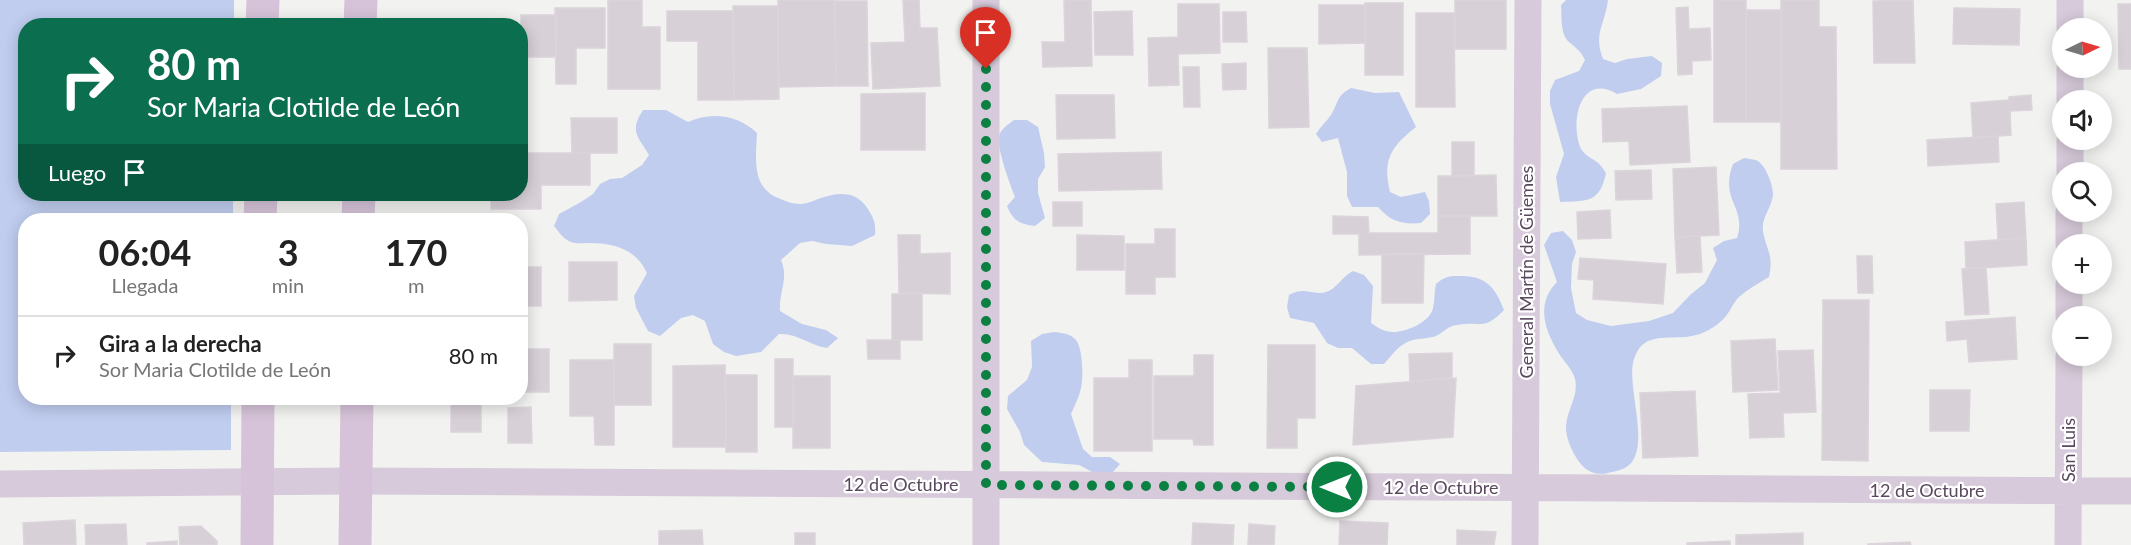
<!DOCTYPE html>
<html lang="es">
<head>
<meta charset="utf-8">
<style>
  :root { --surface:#fff; --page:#f6f6f6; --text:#222; --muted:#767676; --line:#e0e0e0 }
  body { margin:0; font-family:Lato,sans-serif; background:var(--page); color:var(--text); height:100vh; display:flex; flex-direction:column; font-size:22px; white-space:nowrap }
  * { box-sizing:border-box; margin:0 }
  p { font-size:20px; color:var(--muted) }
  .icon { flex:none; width:33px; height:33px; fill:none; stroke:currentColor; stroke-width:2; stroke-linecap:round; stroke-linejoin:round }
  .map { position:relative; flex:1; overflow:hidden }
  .details { position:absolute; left:18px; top:213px; width:510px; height:192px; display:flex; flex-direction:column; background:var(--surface); border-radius:24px; box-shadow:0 3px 15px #0003 }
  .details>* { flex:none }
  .top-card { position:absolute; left:18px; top:18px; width:510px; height:183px; border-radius:24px; box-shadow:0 3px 15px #0003; background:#0b6e4f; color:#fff; overflow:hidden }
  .needle { width:39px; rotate:85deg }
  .buttons { position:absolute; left:2052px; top:18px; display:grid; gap:12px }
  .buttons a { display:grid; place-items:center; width:60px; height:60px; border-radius:50%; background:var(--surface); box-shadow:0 3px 15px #0003; font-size:30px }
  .pin { position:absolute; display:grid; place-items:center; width:51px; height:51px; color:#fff; margin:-62px -26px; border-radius:50% 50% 50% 0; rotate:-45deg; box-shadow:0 0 6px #0007 }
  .pin .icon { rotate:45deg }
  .me { position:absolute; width:66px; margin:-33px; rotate:270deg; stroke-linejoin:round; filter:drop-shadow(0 0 4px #0008) }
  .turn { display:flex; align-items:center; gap:21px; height:126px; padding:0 30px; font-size:27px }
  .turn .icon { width:78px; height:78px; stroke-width:2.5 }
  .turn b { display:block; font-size:42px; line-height:51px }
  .then { display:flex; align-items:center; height:57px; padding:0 30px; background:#0003; gap:12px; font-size:22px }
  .eta { display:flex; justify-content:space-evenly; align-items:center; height:102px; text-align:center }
  .eta b { font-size:36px; font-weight:700; line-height:42px }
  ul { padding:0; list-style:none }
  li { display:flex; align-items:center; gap:18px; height:78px; padding:0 30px; border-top:2px solid var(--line) }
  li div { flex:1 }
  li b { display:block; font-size:22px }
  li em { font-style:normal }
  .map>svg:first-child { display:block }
  .green { fill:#c0cdef }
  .building { fill:#d7d0d7; stroke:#dcd4db; stroke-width:1.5 }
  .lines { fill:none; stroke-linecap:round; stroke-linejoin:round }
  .street { stroke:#d7cada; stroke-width:27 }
  .secondary { stroke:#d6c3d9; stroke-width:33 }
  .route { stroke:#0b8043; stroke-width:10; stroke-dasharray:0 18 }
  .labels { text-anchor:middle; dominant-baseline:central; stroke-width:4.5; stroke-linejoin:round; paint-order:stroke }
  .street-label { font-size:18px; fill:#5a485e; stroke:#fff }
</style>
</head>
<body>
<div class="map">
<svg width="2131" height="545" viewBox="0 0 2131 545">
  <rect width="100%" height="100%" fill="#f2f3f0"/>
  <path class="green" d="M0 0H234V25L26 26V194H233V220H26V398H231V450L0 452Z
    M1566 0H1608C1605 25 1593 33 1603 59L1615 63 1627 59 1652 56 1662 63 1661 76 1641 89 1617 94C1581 72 1570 120 1580 147 1584 155 1590 157 1597 162 1601 165 1603 169 1606 173 1600 203 1587 201 1560 202L1556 177 1564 154 1550 104V91L1555 80 1579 71 1585 60C1580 50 1577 49 1569 42 1560 34 1562 17 1561 5Z
    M1351 88 1375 93 1399 92 1416 127C1392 146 1382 159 1390 192L1401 197 1425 192 1429 201 1430 214 1421 223C1402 225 1390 221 1378 207H1352L1347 196V172L1338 138 1322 142 1316 134C1320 127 1326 122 1331 115 1339 102 1336 96 1351 88Z
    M643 110H666L688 122C711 111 739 115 757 133 756 157 751 187 778 198 785 201 793 204 800 204 806 204 813 201 818 199 838 192 856 190 868 209 874 219 876 223 875 235L852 246 826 244 812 241 800 243 781 260C789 279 779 290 780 311L802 324 826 330 838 338 827 348C809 345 797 333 779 334L761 352 736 356 724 352 713 344 705 321 693 315 681 318 660 336 648 331 636 308 634 296 647 273C636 249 614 243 589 243 584 243 576 244 571 242 563 239 559 232 554 226L559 214 581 202 593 194 600 184 610 179 622 178 642 165 649 155C638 136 629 132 643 110Z
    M1014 120H1027L1038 127 1044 153 1045 167 1038 179V193L1045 218 1035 226C1020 224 1013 221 1007 206L1015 197C1010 184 997 150 999 137 1000 129 1009 124 1014 120Z
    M1744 158C1748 159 1754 159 1758 161 1766 167 1773 184 1773 195 1772 207 1761 218 1763 231 1766 250 1774 254 1769 277 1759 283 1748 289 1739 297 1733 303 1731 310 1726 316 1720 324 1706 333 1696 335 1673 342 1644 328 1634 359 1625 386 1654 452 1625 468 1621 470 1616 471 1612 472 1592 478 1582 469 1573 452 1569 443 1566 437 1566 426 1567 409 1579 396 1575 379 1572 368 1563 361 1558 352 1544 329 1536 303 1557 282L1544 245 1551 233 1563 231 1572 240 1576 252 1572 264 1571 288 1576 313 1587 320 1611 326 1649 321 1673 313 1691 294 1705 283 1717 260 1713 248 1724 241 1737 238C1747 206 1719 201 1733 164Z
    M1353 271 1364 275 1373 286 1371 323C1378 328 1385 332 1393 332 1407 332 1430 322 1433 308 1435 300 1434 292 1436 284 1444 277 1448 276 1458 276 1485 275 1495 286 1504 310 1483 332 1481 320 1457 325 1448 326 1444 332 1436 336 1428 339 1420 338 1413 340 1400 343 1392 355 1384 364H1371L1352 348H1338L1327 343 1314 323 1290 318 1287 307 1289 295C1306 286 1312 296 1326 292 1337 289 1341 277 1353 271Z
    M1054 332C1062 333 1070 333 1076 340 1083 349 1084 381 1080 392 1078 399 1074 407 1071 414L1083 449 1092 457H1110L1120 464 1112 473 1100 476 1079 465 1042 462 1024 445 1020 432 1007 409 1008 396 1027 380 1032 367 1031 341 1042 334Z"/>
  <path class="building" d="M608 0H642V27H660V89H608Z
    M778 0H835L836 86 778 87Z
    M903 0H919L920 28H937L940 86 873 89 871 43 905 42Z
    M1064 0H1091L1092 66 1043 67 1042 42H1065Z
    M1455 0H1506V49H1455Z
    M1714 0H1746V122H1714Z
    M1781 0H1819V27H1836L1837 169H1781Z
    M1913 0 1915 63H1874L1873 1Z
    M835 1H867L868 86H836Z
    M1365 3H1403V75H1365Z
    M1178 4H1219L1220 53 1178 54 1179 85 1149 86 1148 38 1178 37Z
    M2118 4H2131V69H2119Z
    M1319 5H1365V43L1319 44Z
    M733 6H778L779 99 734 100Z
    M1688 7 1689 29 1710 28 1711 60 1692 61V74L1678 75 1676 8Z
    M555 8H605V48H576V84H556Z
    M1954 8 2020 9 2019 45 1953 44Z
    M1746 10H1781V122H1746Z
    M667 11H733L734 100H698V41H667Z
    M1132 11 1133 55H1095L1094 12Z
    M1223 12H1246L1247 42H1223Z
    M1416 13H1454L1455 107H1416Z
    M521 15H556V57H521Z
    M1268 48H1307L1309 127 1269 128Z
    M1246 63V89L1223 90 1222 64Z
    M1183 67H1199L1200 107H1184Z
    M925 93V150H861V94Z
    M1056 95H1114L1115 138 1057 139Z
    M2031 95 2032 110 2010 111 2011 135 1973 138 1971 103 2009 100V97Z
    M1687 106 1690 162 1630 165 1629 141 1603 142 1602 109Z
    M571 118H617V153H572Z
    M1998 136 1999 162 1928 166 1927 140Z
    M1452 142H1474V176H1452Z
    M1161 152 1162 189 1059 191 1058 154Z
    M520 153H590V185H541V209H491V194H520Z
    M1716 167 1719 235 1675 237 1673 169Z
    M1651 170 1652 199 1616 200 1615 171Z
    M1496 175 1497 216H1438V176Z
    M1053 202H1082V226H1053Z
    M2024 202 2026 238 1998 240 1996 204Z
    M1610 210 1611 238 1578 239 1577 212Z
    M1333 216 1368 217 1369 233H1438V216H1470V254L1359 255V234H1333Z
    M1155 229H1175V277H1155V294H1126V244H1155Z
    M898 235H920V254L950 253V294L899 293Z
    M1077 235 1124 236V270H1077Z
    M1700 236 1702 272 1677 273 1675 237Z
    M2026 238 2027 265 1966 269 1965 242Z
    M1382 254H1424L1423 303H1382Z
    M1857 256H1872L1873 293H1858Z
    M1580 258 1666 264 1663 304 1593 299 1594 280 1578 279Z
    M569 262H617V300L569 301Z
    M520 267H541V306H520Z
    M1986 267 1989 314 1965 315 1962 269Z
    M922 293V340H892V294Z
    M1823 300H1869L1868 461 1822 460Z
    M2015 317 2017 359 1969 362 1967 339 1947 341 1946 322Z
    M1775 339 1778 390 1733 392 1731 341Z
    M867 340H900V359H868Z
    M614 344H651V405H614Z
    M1268 345H1315V418H1297V448H1267Z
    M520 349H549V392H520Z
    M1813 350 1816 412 1783 413 1784 437 1750 438 1748 394 1780 393 1778 351Z
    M1452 353V378L1410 382 1409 354Z
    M1194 355H1213V445H1194L1193 439H1154V376H1194Z
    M775 359H793V427H775Z
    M570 360H614V445H595L594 416H570Z
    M1129 360H1152V451H1094V378H1129Z
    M725 365 726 447H673V366Z
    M726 375H757V452H726Z
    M793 376H830V448H793Z
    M1456 378 1453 437 1353 445 1356 386Z
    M1930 390H1970L1969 431H1930Z
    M1695 391 1698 456 1643 458 1640 393Z
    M451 398H481V432H451Z
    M531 407 532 443H508V408Z
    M75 520 76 545H24L23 523Z
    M1340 521 1388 523 1387 545H1339Z
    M1193 523 1234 525 1233 545H1192Z
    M126 524 127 545H86L85 525Z
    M1249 524 1275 526 1274 545H1248Z
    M201 526 217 541V545H180L179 527Z
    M702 530 703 545H659V531Z
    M1457 530 1496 532 1494 545H1457Z
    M795 533H815V545H795Z
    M1803 533V545H1736V535Z
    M177 541V545H147V543Z
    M1730 541V545H1687V543Z
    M1910 542 1911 545H1868V544Z"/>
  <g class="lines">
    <path class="street" d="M2070 28V0
      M2070 100V68
      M2070 172V140
      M2069 244V212
      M2069 316V284
      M0 484 356 481 2131 491
      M986 545V0
      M1525 545 1528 0
      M2068 545 2069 356"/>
    <path class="secondary" d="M262 26 263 0
      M360 26 361 0
      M260 220 261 194
      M358 220 359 194
      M257 545 258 398
      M355 545 357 398"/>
  </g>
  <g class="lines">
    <path class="route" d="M986 69V485L1337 487"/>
  </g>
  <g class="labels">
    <g class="street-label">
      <text transform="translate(1526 272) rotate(-90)">General Martín de Güemes</text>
      <text transform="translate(2068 450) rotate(-90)">San Luis</text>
      <text x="901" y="484">12 de Octubre</text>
      <text x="1441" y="487">12 de Octubre</text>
      <text x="1927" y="490">12 de Octubre</text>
    </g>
  </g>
</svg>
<div class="buttons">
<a><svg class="needle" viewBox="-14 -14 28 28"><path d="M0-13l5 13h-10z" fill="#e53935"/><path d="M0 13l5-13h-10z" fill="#767676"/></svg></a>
<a><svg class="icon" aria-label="sound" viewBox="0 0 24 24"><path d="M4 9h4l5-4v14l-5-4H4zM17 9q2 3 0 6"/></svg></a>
<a><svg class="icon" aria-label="search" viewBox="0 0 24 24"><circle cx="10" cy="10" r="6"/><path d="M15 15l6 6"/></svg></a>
<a>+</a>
<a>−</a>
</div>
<div class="pin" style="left:986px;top:69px;background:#d93025"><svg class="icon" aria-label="arrive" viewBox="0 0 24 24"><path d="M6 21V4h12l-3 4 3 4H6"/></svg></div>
<svg class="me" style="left:1337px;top:487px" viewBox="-20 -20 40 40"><circle r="17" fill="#0b8043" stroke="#fff" stroke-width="3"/><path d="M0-11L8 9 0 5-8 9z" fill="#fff"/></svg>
<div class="top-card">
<div class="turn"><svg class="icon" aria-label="right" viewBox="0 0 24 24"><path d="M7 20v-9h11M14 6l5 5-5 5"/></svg><div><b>80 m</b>Sor Maria Clotilde de León</div></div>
<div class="then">Luego<svg class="icon" aria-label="arrive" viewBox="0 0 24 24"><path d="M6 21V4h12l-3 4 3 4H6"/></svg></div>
</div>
<section class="details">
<div class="eta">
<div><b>06:04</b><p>Llegada</p></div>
<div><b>3</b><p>min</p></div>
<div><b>170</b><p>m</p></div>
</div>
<ul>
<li><svg class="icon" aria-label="right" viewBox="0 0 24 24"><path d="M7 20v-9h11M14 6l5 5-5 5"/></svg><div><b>Gira a la derecha</b><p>Sor Maria Clotilde de León</p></div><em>80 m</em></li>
</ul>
</section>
</div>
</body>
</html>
